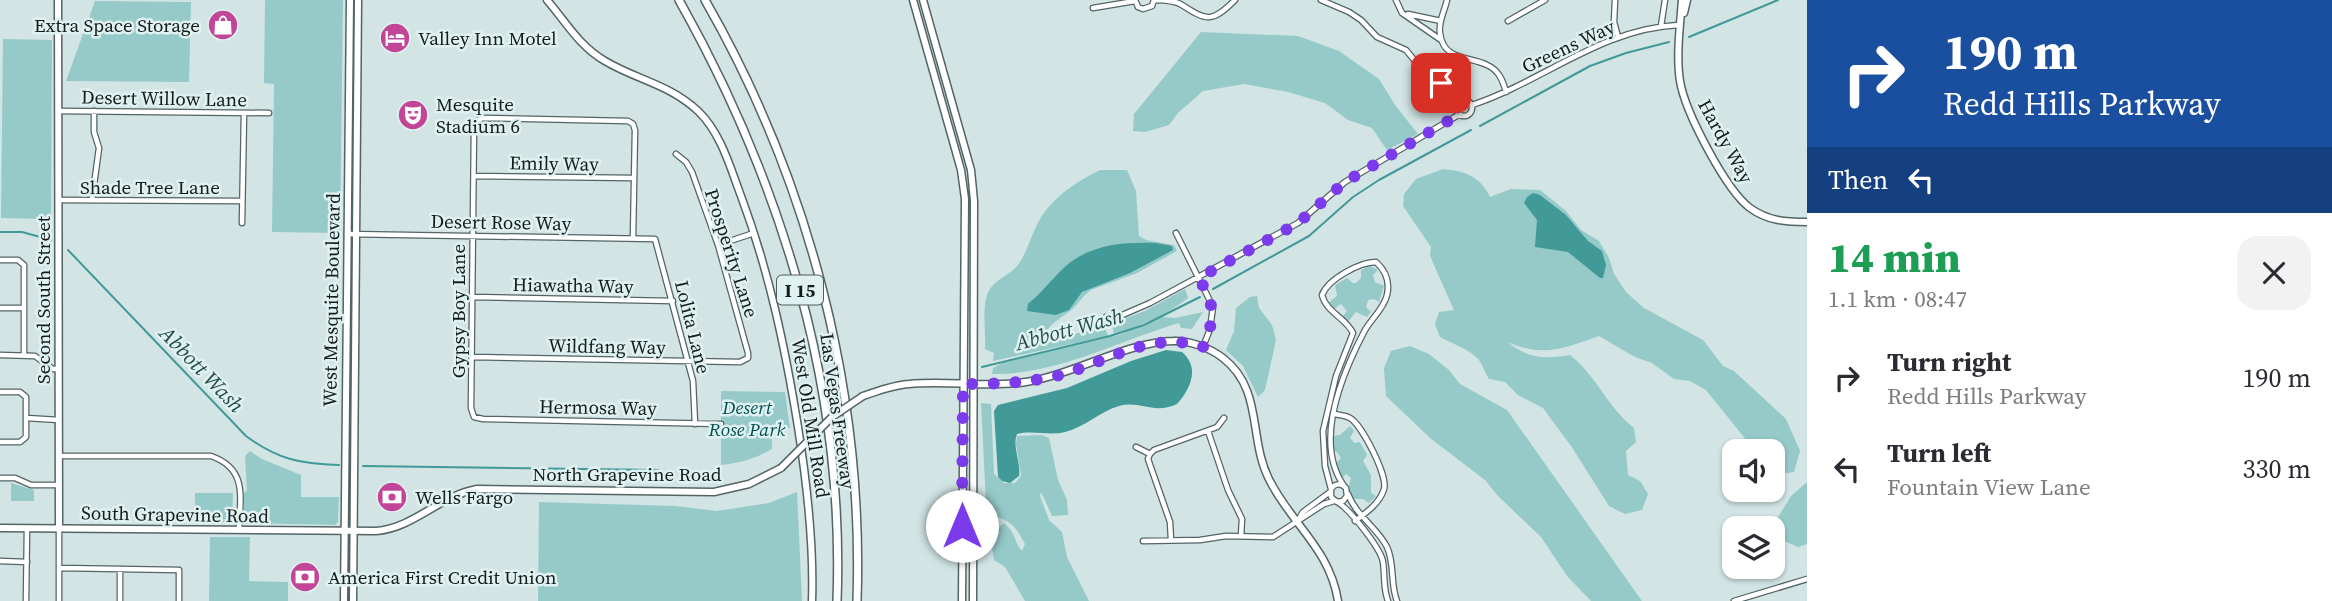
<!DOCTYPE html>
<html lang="en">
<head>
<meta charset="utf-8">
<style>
  :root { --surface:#fff; --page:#f2f2f3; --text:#2b2b33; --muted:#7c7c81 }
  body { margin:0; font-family:"Source Serif 4",serif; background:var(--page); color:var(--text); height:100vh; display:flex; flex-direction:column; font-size:26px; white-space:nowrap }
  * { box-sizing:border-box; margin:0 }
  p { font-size:23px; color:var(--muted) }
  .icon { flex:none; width:38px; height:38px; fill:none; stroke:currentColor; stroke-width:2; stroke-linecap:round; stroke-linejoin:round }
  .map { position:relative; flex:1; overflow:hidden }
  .sheet { display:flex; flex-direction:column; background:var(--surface); width:525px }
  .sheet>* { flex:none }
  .top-card { background:#1a4fa0; color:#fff; overflow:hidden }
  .controls { position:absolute; left:1722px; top:439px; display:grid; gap:14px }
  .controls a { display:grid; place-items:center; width:63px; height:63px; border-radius:14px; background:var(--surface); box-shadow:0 2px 5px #0004; font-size:35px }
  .pin { position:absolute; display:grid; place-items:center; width:60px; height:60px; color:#fff; margin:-30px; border-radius:14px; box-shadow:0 4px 10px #0006 }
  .me { position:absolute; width:77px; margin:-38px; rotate:0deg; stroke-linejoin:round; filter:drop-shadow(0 0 5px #0008) }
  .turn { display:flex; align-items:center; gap:24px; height:147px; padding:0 21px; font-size:32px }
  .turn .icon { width:91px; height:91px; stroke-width:2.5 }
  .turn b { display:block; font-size:49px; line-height:60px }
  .then { display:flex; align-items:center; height:66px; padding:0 21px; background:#0003; gap:14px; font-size:26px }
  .round { display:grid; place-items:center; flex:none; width:74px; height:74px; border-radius:21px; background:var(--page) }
  .summary { display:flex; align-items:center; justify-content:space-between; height:119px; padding:0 21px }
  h1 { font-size:42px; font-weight:800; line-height:52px; color:#1e9e55 }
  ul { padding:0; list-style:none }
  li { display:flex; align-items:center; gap:21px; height:91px; padding:0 21px }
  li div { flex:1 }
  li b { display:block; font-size:26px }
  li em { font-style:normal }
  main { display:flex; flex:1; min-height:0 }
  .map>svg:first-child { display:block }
  .green { fill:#95cac9 }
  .water { fill:#419998 }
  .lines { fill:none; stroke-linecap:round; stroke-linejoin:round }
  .stream { stroke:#419998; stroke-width:2 }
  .street-casing { stroke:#546464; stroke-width:7 }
  .secondary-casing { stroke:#546464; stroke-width:9 }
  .primary-casing { stroke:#546464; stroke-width:9 }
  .highway-casing { stroke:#546464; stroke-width:10 }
  .street { stroke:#fff; stroke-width:4.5 }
  .secondary { stroke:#fff; stroke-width:6 }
  .primary { stroke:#fff; stroke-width:6 }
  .highway { stroke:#fff; stroke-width:7 }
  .secondary-bridge-casing { stroke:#546464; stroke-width:9; stroke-linecap:butt }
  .secondary-bridge { stroke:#fff; stroke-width:6 }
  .route { stroke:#7c3aed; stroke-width:12; stroke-dasharray:0 21.6 }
  .labels { text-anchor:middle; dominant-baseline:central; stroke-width:5; stroke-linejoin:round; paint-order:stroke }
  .shield { fill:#dff2f1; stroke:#525c5c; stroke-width:2 }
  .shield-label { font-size:18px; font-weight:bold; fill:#151c1c }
  .poi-label { font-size:19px; fill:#151c1c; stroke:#dff2f1; text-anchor:start }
  .street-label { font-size:19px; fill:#151c1c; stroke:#dff2f1 }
  .park-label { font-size:19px; font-style:italic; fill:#005252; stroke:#dff2f1 }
  .water-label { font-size:21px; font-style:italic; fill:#234c4b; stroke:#dff2f1 }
</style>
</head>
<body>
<main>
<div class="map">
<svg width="1807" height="601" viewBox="0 0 1807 601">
  <rect width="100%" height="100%" fill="#d2e4e4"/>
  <path class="green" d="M265 0H343L340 233 272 232 274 84 264 83Z
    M95 1 191 2 189 82 66 81Z
    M1201 32 1298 36 1339 51 1379 79 1395 105 1418 134 1387 150 1372 128 1348 120 1325 103 1288 92 1244 84 1203 91 1178 113 1169 125 1145 132 1133 131 1134 114Z
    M3 39 52 40 51 217 44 219 1 218Z
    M1443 169C1465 171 1480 176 1490 197L1511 189 1540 190 1566 211 1581 230 1599 241 1609 258 1614 274 1626 292 1644 308 1703 340 1723 366 1734 371 1786 419 1800 451 1794 472 1774 475 1773 452 1755 451 1706 390 1690 381 1674 379 1652 363 1635 357 1599 336C1565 348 1543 358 1508 342 1528 359 1544 359 1570 355 1596 375 1608 408 1634 428L1636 442 1626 451 1628 475 1640 481 1648 494 1642 510 1625 514 1609 506 1571 446 1543 408 1518 395 1505 382 1489 379C1485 373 1482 362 1477 358 1467 348 1452 344 1440 337L1435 324 1439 312 1454 310 1433 263 1430 255 1431 247 1403 206 1404 194 1416 179Z
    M1100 170H1127L1136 191 1139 236 1146 240 1174 245 1177 251 1137 273 1091 290C1082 296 1078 305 1070 311 1054 323 1052 322 1040 340L1105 328 1108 336 993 361 994 353 985 349C986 333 982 310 987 295 992 280 1008 277 1017 266 1026 255 1030 239 1036 227 1048 200 1074 183 1100 170Z
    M1370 266 1378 270 1373 275 1375 282 1384 286 1379 302 1374 299 1368 300 1366 307 1371 312 1367 317 1356 312 1348 322 1342 317 1347 311 1341 304 1334 309 1328 303 1337 296 1335 285 1347 278 1353 283H1356L1361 278V270Z
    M1185 289 1188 298C1167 315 1140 326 1114 334L1112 325 1115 322 1145 311Z
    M1257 296 1259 308 1272 325 1276 340 1265 390 1258 397 1243 366 1226 350 1234 331 1236 308 1250 297Z
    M1203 312 1192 329 1181 328 1179 323C1118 341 1057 375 992 374L993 368 1004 362 1119 335 1162 317 1175 318Z
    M1410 346 1429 354 1449 370 1460 384 1507 410 1642 601H1591L1567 576 1541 537 1498 496 1485 480 1430 438 1386 396 1384 368 1391 351Z
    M721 391 785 392 790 428 772 431V449C755 459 741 463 721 465Z
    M981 403 991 404 994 474 1004 483H1015L1021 476 1016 444 1017 436 1042 435 1049 438 1058 480 1067 500 1068 515 1052 516 1041 492 1040 496 1049 520 1062 532 1067 557 1089 601H1025L1005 567 994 560 990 535 1004 523C1017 534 1013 541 1022 551L1025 544C1015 525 1011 521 991 515L986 503Z
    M1350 426 1354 431 1350 438 1355 443 1360 442 1367 455 1363 461 1371 475V493L1376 496 1369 503 1363 499H1350L1349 486 1351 478 1346 474 1341 479 1335 464 1341 458 1337 452 1333 450 1332 436 1340 435Z
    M250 451 262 459 301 475V497H339L338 522 335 525 244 523V493L247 490 245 456Z
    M1807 482V544L1798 547 1782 540 1775 522 1791 496Z
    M11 483 34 490V501H11Z
    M797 492 802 601H538L539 502 675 506 717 511 769 503Z
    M195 493H233L232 522H195Z
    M210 537H250L249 581 288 582V601H209Z"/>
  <path class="water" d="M1533 193 1540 195 1566 215 1588 241 1602 251 1606 265 1603 278H1600L1568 252 1535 247 1537 220 1524 203 1527 197Z
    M1156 243 1172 246 1173 250 1130 273 1082 292 1069 310 1056 315 1027 311 1028 304C1043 292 1053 277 1067 265 1092 244 1125 242 1156 243Z
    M1166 350 1182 352C1200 367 1191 389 1177 404 1153 415 1141 400 1119 406 1101 411 1085 427 1065 432 1049 436 1033 430 1017 434 1012 447 1021 462 1019 476L1010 483 1002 481 998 477 994 411 998 405 1067 388 1131 361Z"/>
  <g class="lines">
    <path class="stream" d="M1689 37 1778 0
      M1480 126 1590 66 1626 53 1669 42
      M0 232H22L51 240
      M68 250 246 436C277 459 300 464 339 465
      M1213 289 1309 236 1353 197 1379 180 1471 130
      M982 367 1110 336 1144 325 1200 297
      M363 466 658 470"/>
    <g class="street-casing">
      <path id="street" d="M1135 0 1138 7 1143 9 1152 6 1154 0C1163 0 1174 0 1182 5 1207 21 1212 23 1235 0
        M1321 0 1349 12 1361 20 1377 37 1406 50 1429 78 1448 85 1462 101
        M1396 0 1402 13 1441 40
        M1447 0C1445 10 1438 22 1440 33 1443 61 1469 56 1487 65 1499 70 1503 81 1506 92
        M1615 0 1614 22 1618 37
        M1093 8 1135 1
        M1408 14 1441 21
        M1508 21 1545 0
        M1661 26 1665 0
        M1456 108a8 8 0 1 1 16 0a8 8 0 1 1-16 0Z
        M1472 105C1542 82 1602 28 1679 25
        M59 111 269 113
        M474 176 634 178
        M58 200 242 201
        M92 200 99 148 94 132V111
        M242 223 244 113
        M1176 233 1213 307 1210 329 1203 347
        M347 234 655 239 693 381 695 424
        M633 238 635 130 633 124 628 121 483 118 476 121 474 126 471 408 474 417 483 419 721 424
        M718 245 754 233
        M0 260H18L24 265V355
        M473 297 673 301
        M0 308H24
        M1106 317 1120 316 1150 303 1298 223 1345 182 1460 114
        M0 355 35 356 53 369H59
        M473 357 740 362 748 358V353L718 245 692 172 686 162 676 154
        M0 392H20L26 397V418
        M1334 414C1339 415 1345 415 1350 418 1362 425 1388 476 1384 489 1380 503 1366 513 1355 521
        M1208 431 1228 490 1242 519 1241 536
        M0 442H20L26 437V418L59 420
        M1136 447 1150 454 1154 450 1217 427 1224 418
        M1150 454 1148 459 1170 522 1171 540
        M59 456H211C248 469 240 497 239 530
        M0 478H15L31 485H59
        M1331 489 1325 466 1323 431 1336 376 1353 333C1346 318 1326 312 1322 295 1328 279 1360 262 1376 262 1386 271 1390 282 1387 295 1384 309 1370 320 1364 332 1342 374 1313 442 1344 486
        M1348 494C1356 516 1377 527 1387 547 1395 564 1390 584 1397 601
        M1337 502 1343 501 1347 496 1346 488C1341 483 1335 483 1331 489V497C1335 501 1340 503 1344 507 1355 517 1381 549 1383 562 1385 576 1383 588 1388 601
        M1298 520 1303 512 1330 492
        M1143 541 1200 540 1226 536 1273 537 1324 504 1334 501
        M0 561 27 562
        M59 568 179 570V601
        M26 601 27 528
        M59 601V528
        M120 601V569
        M1734 601 1807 579"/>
    </g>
    <g class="secondary-casing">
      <path id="secondary" d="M58 0 59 528
        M547 0C566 22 579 46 605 61 637 80 669 84 698 111 721 133 730 167 741 196 769 271 785 347 798 427 807 484 814 543 812 601
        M913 0 961 170 965 199 962 601
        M923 0 971 170 974 201 973 601
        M1682 0C1680 26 1676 56 1680 81 1685 112 1726 190 1750 208 1768 221 1786 222 1807 222
        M1684 13 1687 0
        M863 396C878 391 893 385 909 384 947 380 987 388 1026 382 1075 374 1127 342 1173 341 1189 340 1210 348 1223 358 1265 391 1247 440 1271 483 1293 525 1330 550 1338 601
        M0 528 376 531C414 528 439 496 477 489L714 492 749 484 781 468"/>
    </g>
    <g class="primary-casing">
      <path id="primary" d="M344 601 350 0
        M353 601 358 0"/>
    </g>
    <g class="highway-casing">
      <path id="highway" d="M679 0C782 183 845 389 837 601
        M705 0C809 181 864 392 857 601"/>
    </g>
    <use href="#street" class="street"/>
    <use href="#secondary" class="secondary"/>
    <use href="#primary" class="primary"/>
    <use href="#highway" class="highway"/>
    <g class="secondary-bridge-casing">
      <path id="secondary-bridge" d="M781 468 832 417 863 396"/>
    </g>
    <use href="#secondary-bridge" class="secondary-bridge"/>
  </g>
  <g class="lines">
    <path class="route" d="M962 526 963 384C995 384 1025 383 1056 376 1105 364 1151 329 1203 347 1216 315 1215 308 1199 278L1298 223 1345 182 1460 114 1457 106 1462 101 1454 89 1441 83"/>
  </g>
  <defs>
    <g id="shop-disc" transform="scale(1.575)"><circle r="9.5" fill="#c24697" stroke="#dff2f1"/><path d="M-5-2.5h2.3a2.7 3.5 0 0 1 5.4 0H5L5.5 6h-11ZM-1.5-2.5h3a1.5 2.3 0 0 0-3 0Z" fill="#fff"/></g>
    <g id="hotel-disc" transform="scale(1.575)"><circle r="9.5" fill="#c24697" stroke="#dff2f1"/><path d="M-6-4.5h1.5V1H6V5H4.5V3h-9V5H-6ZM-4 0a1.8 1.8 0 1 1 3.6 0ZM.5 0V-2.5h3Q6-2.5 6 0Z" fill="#fff"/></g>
    <g id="theatre-disc" transform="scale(1.575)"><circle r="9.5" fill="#c24697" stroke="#dff2f1"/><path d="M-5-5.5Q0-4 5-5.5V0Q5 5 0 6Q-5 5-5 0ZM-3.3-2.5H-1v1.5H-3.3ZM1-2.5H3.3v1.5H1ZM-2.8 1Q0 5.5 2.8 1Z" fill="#fff"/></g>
    <g id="bank-disc" transform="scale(1.575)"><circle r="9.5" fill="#c24697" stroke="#dff2f1"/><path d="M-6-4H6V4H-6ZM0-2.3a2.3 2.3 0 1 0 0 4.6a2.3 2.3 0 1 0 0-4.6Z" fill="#fff"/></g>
  </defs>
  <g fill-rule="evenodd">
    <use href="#shop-disc" x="223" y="25"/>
    <use href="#hotel-disc" x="395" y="38"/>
    <use href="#theatre-disc" x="413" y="115"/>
    <use href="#bank-disc" x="392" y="497"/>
    <use href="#bank-disc" x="305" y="577"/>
  </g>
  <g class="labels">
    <rect class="shield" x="777" y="275.5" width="46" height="29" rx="5"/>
    <g class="shield-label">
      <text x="800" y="290">I 15</text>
    </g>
    <g class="poi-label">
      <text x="200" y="25" text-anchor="end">Extra Space Storage</text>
      <text x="418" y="38">Valley Inn Motel</text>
      <text x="436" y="104">Mesquite<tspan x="436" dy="22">Stadium 6</tspan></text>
      <text x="415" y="497">Wells Fargo</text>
      <text x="328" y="577">America First Credit Union</text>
    </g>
    <g class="street-label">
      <text transform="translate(1568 46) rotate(-25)">Greens Way</text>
      <text transform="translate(164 98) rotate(1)">Desert Willow Lane</text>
      <text transform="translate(1726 141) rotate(61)">Hardy Way</text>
      <text transform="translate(554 163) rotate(1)">Emily Way</text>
      <text x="150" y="187">Shade Tree Lane</text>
      <text transform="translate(501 222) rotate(1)">Desert Rose Way</text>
      <text transform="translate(732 253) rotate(72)">Prosperity Lane</text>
      <text transform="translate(573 285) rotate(1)">Hiawatha Way</text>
      <text transform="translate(43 300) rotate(-90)">Second South Street</text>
      <text transform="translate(331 300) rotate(-89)">West Mesquite Boulevard</text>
      <text transform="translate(458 311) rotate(-90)">Gypsy Boy Lane</text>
      <text transform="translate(693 327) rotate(76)">Lolita Lane</text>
      <text transform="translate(607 346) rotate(1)">Wildfang Way</text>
      <text transform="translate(598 407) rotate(1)">Hermosa Way</text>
      <text transform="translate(838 411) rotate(82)">Las Vegas Freeway</text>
      <text transform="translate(811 418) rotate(81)">West Old Mill Road</text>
      <text x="627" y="474">North Grapevine Road</text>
      <text transform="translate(175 514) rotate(1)">South Grapevine Road</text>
    </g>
    <g class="park-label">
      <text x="747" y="407">Desert<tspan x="747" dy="22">Rose Park</tspan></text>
    </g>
    <g class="water-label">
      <text transform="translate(1069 329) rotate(-15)">Abbott Wash</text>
      <text transform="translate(202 369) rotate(46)">Abbott Wash</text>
    </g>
  </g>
</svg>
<div class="controls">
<a><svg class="icon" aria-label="sound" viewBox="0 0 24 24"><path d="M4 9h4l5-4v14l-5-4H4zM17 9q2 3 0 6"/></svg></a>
<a><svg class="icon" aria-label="layers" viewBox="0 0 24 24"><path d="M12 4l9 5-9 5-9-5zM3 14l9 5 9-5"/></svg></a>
</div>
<div class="pin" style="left:1441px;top:83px;background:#d93025"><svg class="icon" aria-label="arrive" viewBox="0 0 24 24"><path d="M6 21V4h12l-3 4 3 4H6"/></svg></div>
<svg class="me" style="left:962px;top:526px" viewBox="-20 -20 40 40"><circle r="19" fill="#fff"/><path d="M0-13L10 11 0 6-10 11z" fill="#7c3aed"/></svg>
</div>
<section class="sheet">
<div class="top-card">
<div class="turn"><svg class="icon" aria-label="right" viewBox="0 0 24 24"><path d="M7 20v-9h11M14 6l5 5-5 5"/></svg><div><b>190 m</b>Redd Hills Parkway</div></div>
<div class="then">Then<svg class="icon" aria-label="left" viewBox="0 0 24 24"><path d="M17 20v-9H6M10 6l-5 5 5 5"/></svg></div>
</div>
<div class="summary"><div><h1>14 min</h1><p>1.1 km · 08:47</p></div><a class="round"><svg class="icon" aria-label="close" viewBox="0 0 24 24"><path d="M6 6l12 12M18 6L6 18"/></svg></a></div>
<ul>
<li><svg class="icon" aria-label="right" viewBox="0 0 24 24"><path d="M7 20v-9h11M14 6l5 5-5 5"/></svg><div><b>Turn right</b><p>Redd Hills Parkway</p></div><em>190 m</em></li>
<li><svg class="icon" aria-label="left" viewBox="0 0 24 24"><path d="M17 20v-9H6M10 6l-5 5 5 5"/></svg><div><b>Turn left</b><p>Fountain View Lane</p></div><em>330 m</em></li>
</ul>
</section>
</main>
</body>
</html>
